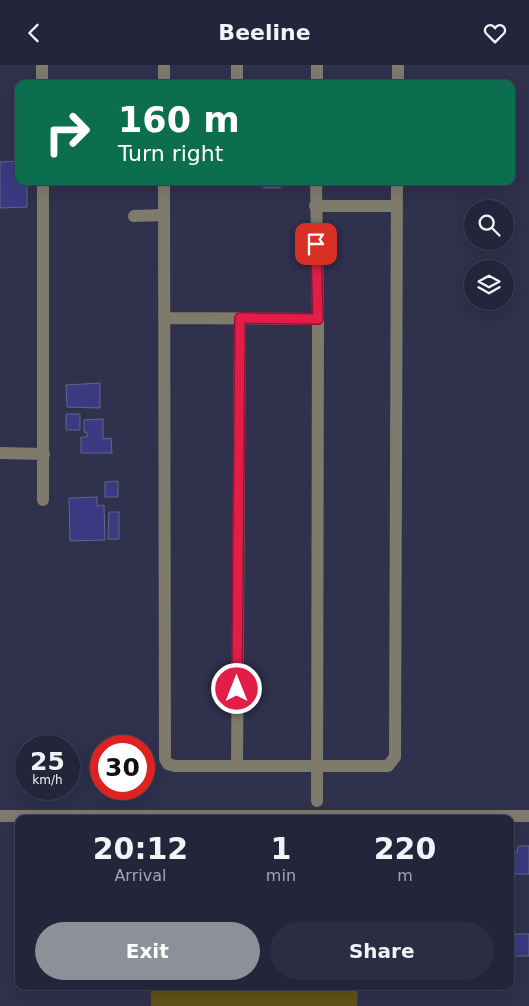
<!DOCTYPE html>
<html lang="en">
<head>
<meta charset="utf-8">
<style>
  :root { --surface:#23253a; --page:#2b2d42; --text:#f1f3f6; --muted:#a3a5af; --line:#404254; --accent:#8c9099 }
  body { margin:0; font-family:"DejaVu Sans",sans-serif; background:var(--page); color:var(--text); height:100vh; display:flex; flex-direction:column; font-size:19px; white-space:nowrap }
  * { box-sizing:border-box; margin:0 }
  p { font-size:16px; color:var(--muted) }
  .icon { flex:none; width:28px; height:28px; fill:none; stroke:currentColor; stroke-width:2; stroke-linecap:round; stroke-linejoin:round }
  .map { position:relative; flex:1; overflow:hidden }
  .sheet { position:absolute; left:15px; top:750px; width:499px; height:175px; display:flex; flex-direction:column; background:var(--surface); border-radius:10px; box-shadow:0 5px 20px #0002,0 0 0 1px var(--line) }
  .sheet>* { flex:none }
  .guide { position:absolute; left:15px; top:15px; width:500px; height:105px; border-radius:10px; box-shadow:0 5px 20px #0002,0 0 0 1px var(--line); background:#0b6e4f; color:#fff; overflow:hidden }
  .controls { position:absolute; left:464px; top:135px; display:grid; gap:10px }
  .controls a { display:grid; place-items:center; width:50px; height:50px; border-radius:50%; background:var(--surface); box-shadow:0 5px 20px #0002,0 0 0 1px var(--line); font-size:25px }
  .speed { position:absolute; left:15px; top:670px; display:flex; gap:10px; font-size:25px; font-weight:700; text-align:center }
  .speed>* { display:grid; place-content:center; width:65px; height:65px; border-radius:50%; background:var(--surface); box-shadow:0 5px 20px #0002,0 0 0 1px var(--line); line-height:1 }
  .speed small { font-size:12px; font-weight:400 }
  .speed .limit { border:8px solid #d22; background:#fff; color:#111 }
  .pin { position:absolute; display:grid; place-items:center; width:42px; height:42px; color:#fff; margin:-21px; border-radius:10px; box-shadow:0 2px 8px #0006 }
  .me { position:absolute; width:55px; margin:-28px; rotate:0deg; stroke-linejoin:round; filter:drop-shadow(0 0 4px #0008) }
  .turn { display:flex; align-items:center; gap:18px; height:105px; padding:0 20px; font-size:22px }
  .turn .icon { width:65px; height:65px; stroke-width:2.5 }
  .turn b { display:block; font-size:35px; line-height:42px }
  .eta { display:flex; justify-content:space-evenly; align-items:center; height:85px; text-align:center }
  .eta b { font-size:30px; font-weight:700; line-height:35px }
  .cta { display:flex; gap:10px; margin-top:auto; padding:10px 20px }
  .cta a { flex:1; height:58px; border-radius:30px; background:var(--accent); color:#fff; font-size:20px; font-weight:700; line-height:58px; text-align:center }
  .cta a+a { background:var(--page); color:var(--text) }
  header { display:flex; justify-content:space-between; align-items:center; height:65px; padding:0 20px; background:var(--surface); font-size:22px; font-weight:700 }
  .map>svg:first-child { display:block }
  .green { fill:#605217 }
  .building { fill:#3a3a83; stroke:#636786 }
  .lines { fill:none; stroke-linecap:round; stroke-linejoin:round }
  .minor { stroke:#7e7a6c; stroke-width:12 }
  .route-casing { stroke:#92132f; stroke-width:12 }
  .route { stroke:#e11d48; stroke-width:9 }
</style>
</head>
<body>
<header><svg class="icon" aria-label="back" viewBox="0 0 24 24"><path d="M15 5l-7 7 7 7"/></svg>Beeline<svg class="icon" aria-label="heart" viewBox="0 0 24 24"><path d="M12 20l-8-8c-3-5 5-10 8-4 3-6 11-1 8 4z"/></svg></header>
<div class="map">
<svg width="529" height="941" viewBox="0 0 529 941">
  <rect width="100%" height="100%" fill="#2f314d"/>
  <path class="green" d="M151 921H358L357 941H151Z"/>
  <path class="building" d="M19 96V116H27V142L0 143V97Z
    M264 116H280V123H264Z
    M100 318V343L67 342 66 320Z
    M66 349H80V365H66Z
    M103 354V374L111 373 112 388H81V372H87V368L84 367V355Z
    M118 416V432H105V417Z
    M97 432V441L104 440 105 475 70 476 69 433Z
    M109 447H119V474H108Z
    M518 781H529V809H510V787H517Z
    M515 869H529V891H513L512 876Z"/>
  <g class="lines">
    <path class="minor" d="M42 0V19
      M164 19V0
      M237 19V0
      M317 19V0
      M398 19V0
      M43 116V435
      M164 116 165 694 168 699 175 701H388L395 692 397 116
      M316 116 318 254 317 736
      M315 141H397
      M134 151 164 150
      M164 253 318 254
      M0 388 44 389
      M237 700 240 253
      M0 751H529"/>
  </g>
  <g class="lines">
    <g class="route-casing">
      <path id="route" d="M237 624 240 253 318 254 316 179"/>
    </g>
    <use href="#route" class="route"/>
  </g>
</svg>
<div class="controls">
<a><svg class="icon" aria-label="search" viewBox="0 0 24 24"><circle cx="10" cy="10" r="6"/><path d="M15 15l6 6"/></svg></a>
<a><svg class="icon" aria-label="layers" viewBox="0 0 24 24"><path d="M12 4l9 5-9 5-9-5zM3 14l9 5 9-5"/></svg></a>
</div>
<div class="speed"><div>25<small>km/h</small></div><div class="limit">30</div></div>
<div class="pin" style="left:316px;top:179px;background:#d93025"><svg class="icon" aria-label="arrive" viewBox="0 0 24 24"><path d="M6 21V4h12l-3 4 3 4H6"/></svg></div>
<svg class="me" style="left:237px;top:624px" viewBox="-20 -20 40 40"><circle r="17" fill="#e11d48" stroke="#fff" stroke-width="3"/><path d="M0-11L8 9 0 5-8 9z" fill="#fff"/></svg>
<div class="guide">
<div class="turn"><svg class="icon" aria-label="right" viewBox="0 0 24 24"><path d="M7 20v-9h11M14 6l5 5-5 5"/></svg><div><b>160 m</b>Turn right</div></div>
</div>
<section class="sheet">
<div class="eta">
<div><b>20:12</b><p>Arrival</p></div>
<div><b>1</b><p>min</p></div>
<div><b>220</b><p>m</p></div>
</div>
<div class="cta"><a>Exit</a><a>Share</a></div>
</section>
</div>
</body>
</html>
